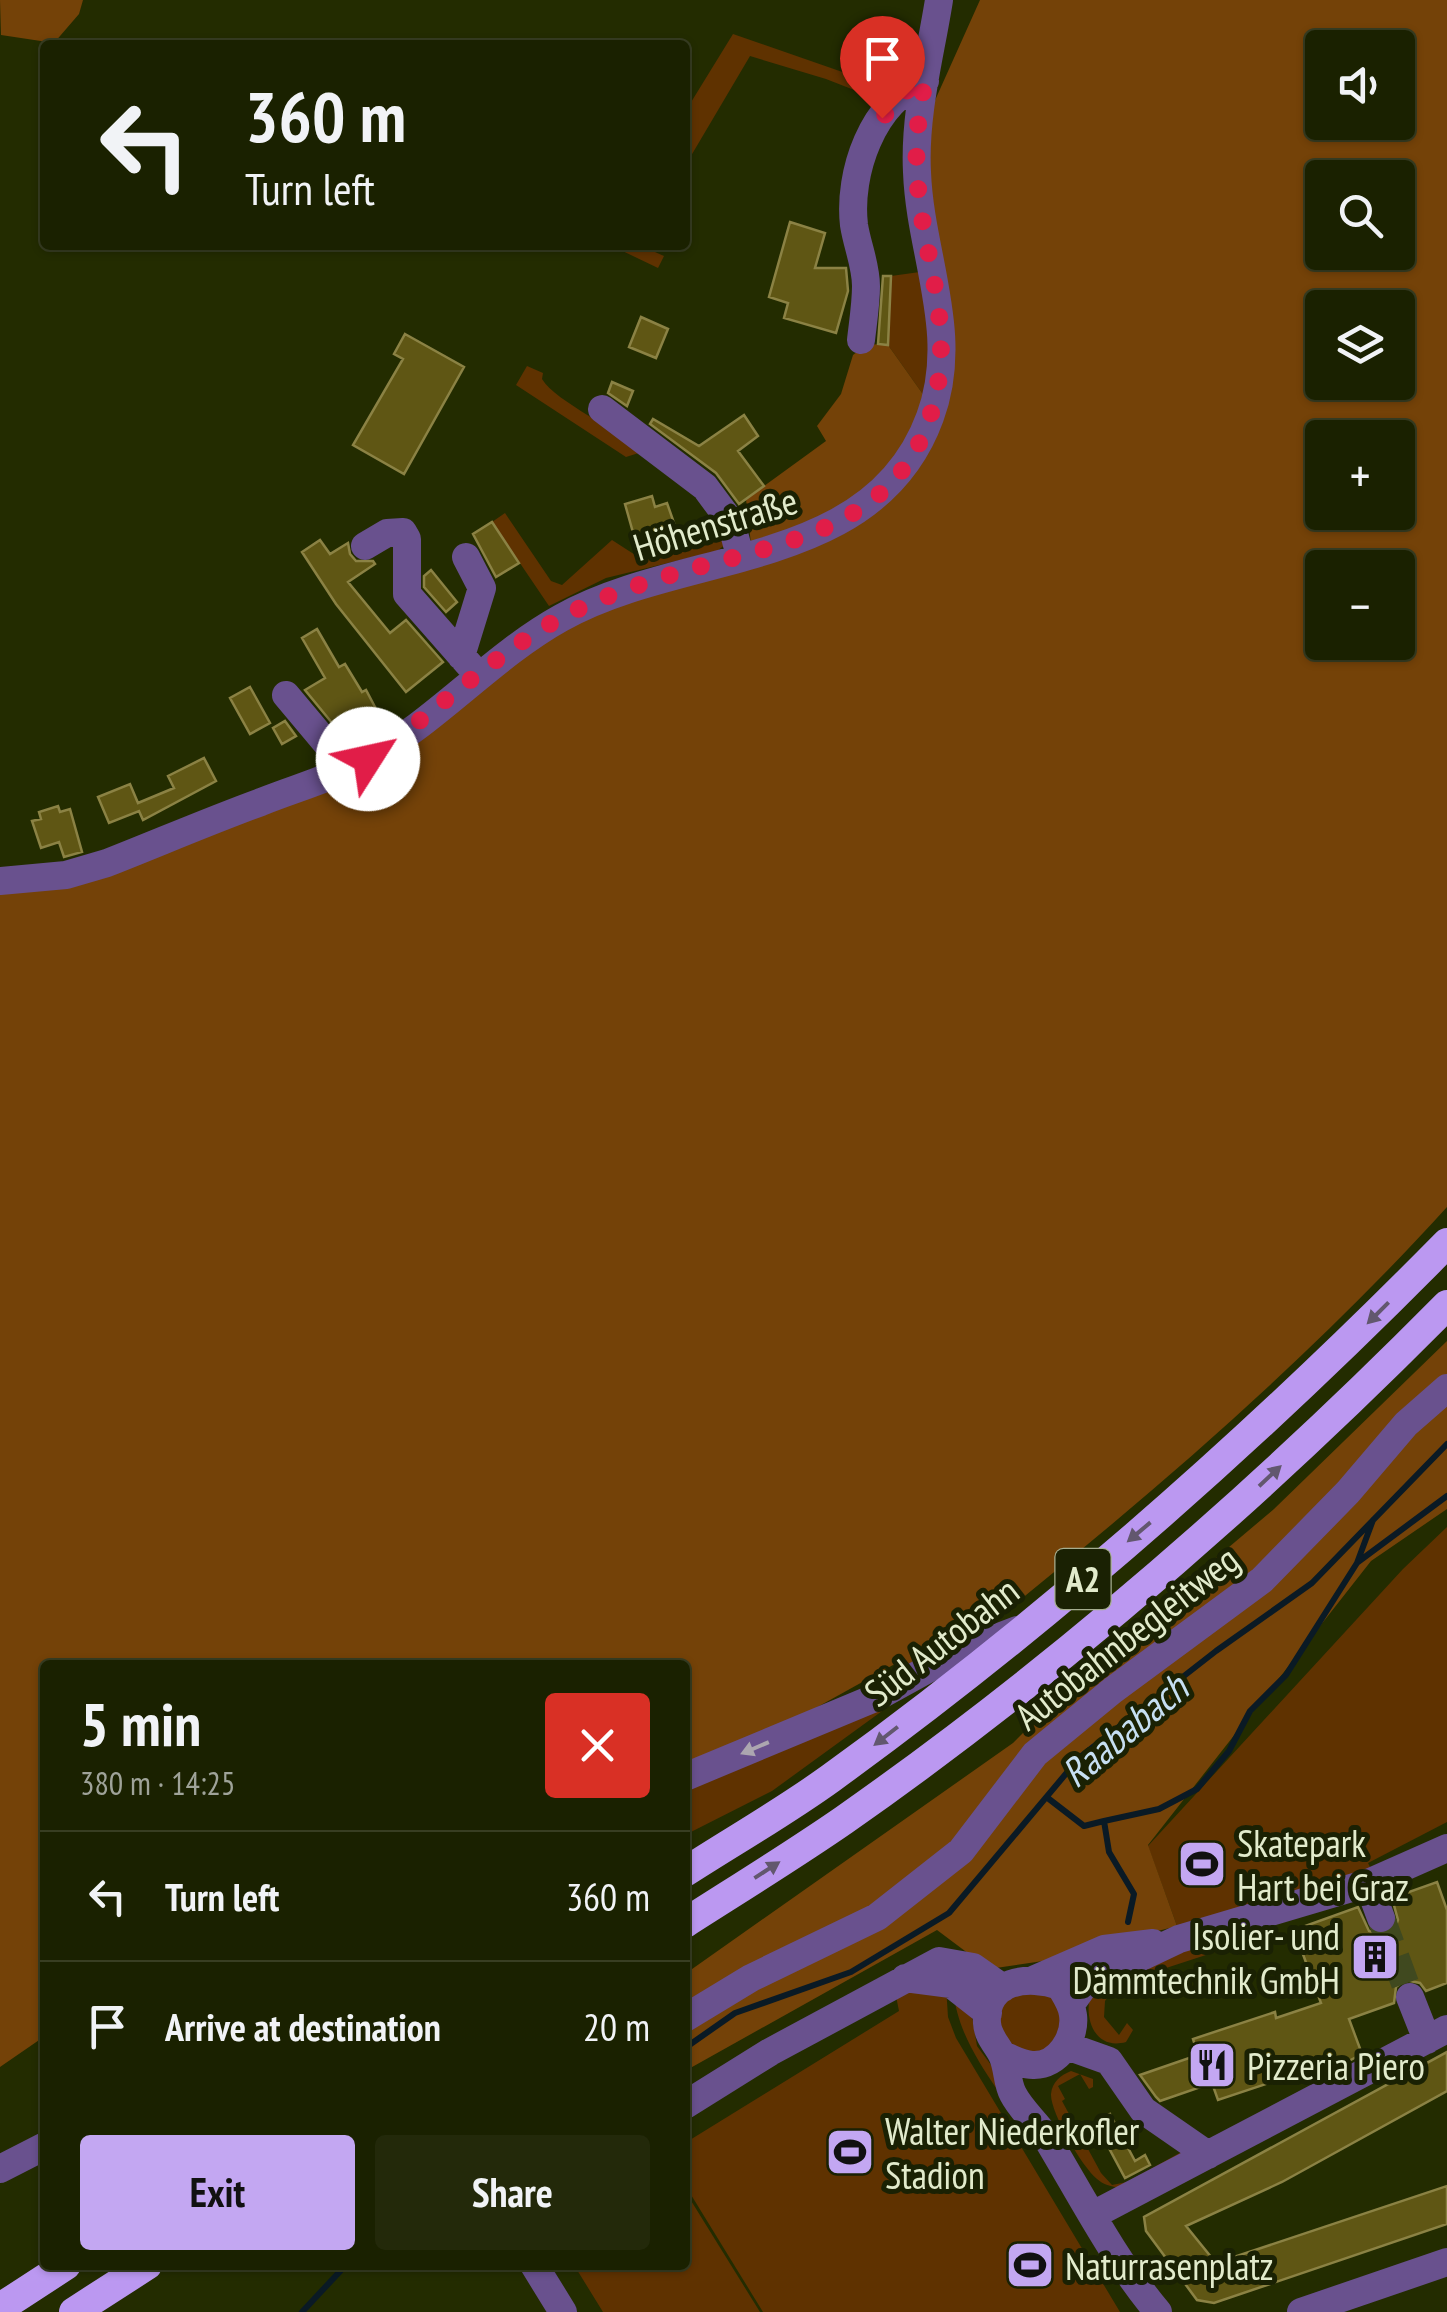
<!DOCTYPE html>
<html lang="en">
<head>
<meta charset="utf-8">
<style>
  :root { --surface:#1a2100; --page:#23290a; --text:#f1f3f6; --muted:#9fa399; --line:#383e22; --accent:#c3a7f2 }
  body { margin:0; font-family:"PT Sans Narrow",sans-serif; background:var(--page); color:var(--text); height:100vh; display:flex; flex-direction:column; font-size:38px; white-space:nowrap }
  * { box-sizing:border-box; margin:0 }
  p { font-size:32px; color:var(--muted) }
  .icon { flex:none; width:55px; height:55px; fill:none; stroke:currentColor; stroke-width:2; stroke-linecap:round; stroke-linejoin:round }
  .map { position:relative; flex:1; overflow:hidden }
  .panel { position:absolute; left:40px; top:1660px; width:650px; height:610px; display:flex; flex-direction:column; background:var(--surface); border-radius:10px; box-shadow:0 2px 8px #0004,0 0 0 2px var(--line) }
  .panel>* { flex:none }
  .top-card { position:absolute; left:40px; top:40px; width:650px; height:210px; border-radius:10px; box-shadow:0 2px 8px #0004,0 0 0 2px var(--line); background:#1a2100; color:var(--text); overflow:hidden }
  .buttons { position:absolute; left:1305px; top:30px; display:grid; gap:20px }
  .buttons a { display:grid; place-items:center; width:110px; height:110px; border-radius:10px; background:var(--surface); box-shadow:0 2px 8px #0004,0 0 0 2px var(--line); font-size:50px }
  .pin { position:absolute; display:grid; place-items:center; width:85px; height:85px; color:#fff; margin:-102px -42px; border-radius:50% 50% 50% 0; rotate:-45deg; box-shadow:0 0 10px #0007 }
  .pin .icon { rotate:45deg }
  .me { position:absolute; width:110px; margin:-55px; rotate:55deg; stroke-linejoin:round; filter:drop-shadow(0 0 8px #0008) }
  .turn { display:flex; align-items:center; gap:35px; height:210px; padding:0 40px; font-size:45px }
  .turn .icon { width:130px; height:130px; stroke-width:2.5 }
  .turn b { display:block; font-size:70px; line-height:85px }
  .round { display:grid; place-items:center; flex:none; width:105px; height:105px; border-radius:10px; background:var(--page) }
  .head { display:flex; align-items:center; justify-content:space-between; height:170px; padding:0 40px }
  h1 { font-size:60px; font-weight:700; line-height:75px }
  .cta { display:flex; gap:20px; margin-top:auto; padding:20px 40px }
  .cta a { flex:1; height:115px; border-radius:10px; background:var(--accent); color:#111; font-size:40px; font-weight:700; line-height:115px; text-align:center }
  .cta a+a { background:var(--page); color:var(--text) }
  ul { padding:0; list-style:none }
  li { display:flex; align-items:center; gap:30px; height:130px; padding:0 40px; border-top:2px solid var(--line) }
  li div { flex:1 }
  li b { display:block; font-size:38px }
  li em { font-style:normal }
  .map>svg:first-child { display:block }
  .green { fill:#5f3200 }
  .forest { fill:#744208; fill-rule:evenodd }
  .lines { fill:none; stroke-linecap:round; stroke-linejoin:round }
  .stream { stroke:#0a1a25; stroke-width:6 }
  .building { fill:#5f5614; stroke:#8b8244; stroke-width:2.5 }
  .minor-tunnel { stroke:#40491f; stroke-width:28; stroke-dasharray:28 14; stroke-linecap:butt }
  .minor { stroke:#69518e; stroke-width:28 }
  .highway { stroke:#bb98f1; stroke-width:30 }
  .oneway { fill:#62576e }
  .oneway2 { fill:#aca6b0 }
  .route { stroke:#e11d48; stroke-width:18; stroke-dasharray:0 32.4 }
  .labels { text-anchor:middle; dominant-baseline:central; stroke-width:10; stroke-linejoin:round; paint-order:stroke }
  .shield { fill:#1a2103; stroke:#a6ae90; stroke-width:2.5 }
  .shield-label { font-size:35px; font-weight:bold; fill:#e2ebcc }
  .street-label { font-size:38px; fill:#e2ebcc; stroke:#1a2103 }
  .poi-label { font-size:38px; fill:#e2ebcc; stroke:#1a2103; text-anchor:start }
  .water-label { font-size:40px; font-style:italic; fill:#c6dff2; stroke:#1a2103 }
</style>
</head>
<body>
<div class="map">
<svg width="1447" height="2312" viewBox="0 0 1447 2312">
  <rect width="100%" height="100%" fill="#232c00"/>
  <path class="green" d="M733 34 897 91 914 60 907 85 890 104 826 79 750 56 685 166V112Z
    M610 245H639L664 256 658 268Z
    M927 271 932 288 927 400 888 345 891 276Z
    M527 366 543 373 542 379C556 402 620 431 645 451L626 457 516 385Z
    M505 513 551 581 562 585 612 540 643 560 721 515 726 544 717 551 606 578 549 606 492 522Z
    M1447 1527V1822L1368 1863 1371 1869 1177 1926 1148 1846 1403 1569Z
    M900 1698 772 1791 685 1835V1785Z
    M1260 1929 1252 1940 1117 1984 1105 2001 1104 2017 1119 2035 1127 2023 1133 2030 1126 2042C1094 2051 1082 2016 1092 1990L1149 1959Z
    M946 1986 948 2017 956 2038 1120 2312H763L685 2185V2143L899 2011 896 1996 911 1988Z
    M1017 1988 1060 1999 1065 2033 1038 2055 1007 2046 997 2014Z
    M953 1989 971 2010 977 2046 994 2069 998 2091C976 2058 957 2029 953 1989Z
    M1071 2071 1093 2079V2087L1089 2089 1080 2074 1058 2086 1065 2099 1062 2101 1101 2173 1112 2185 1127 2182 1185 2150 1189 2151 1119 2188C1110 2186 1104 2185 1097 2179 1082 2167 1050 2112 1051 2094 1052 2082 1061 2075 1071 2071Z
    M685 2191 760 2312H603L574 2265H685Z"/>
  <path class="forest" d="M0 0H83L79 14 54 43 1 35Z
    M980 0H1447V1207C1289 1381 1108 1531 924 1677L902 1660 785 1725 685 1764V1665H45V2036L0 2067V886L304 800 558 621 792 552 931 441 925 167 932 107ZM1322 48H1398V122H1322ZM1322 178H1398V252H1322ZM1322 308H1398V382H1322ZM1322 438H1398V512H1322ZM1322 568H1398V642H1322Z
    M867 344 888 345 927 400 901 455 837 512 751 544 746 499 826 441 817 426 841 394 853 355Z
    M1447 1341V1509L1371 1561 1148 1845 1177 1926 1043 1961 989 1969 937 1930 685 2071V1974L1013 1743 1099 1657 1274 1509Z"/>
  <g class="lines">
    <path class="stream" d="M1358 1562 1447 1496
      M1049 1799 1084 1826 1104 1821 1109 1852 1134 1894 1128 1922
      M1104 1821 1159 1809 1197 1789 1229 1751 1250 1711 1286 1675 1357 1563 1373 1520
      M685 2048 735 2013 851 1972 949 1913 1080 1757 1216 1651 1312 1583 1447 1444
      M302 2312 346 2265"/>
  </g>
  <path class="building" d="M790 222 825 233 815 268H846L848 291 836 333 784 318 788 303 769 297Z
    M883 276H891L888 345 878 344Z
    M641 317 668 329 656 358 629 347Z
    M405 334 464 367 404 474 353 445 403 359 394 354Z
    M612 382 633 391 627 406 608 393Z
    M744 415 758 436 738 451 764 486 739 504 716 473 650 424 653 419 699 446Z
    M652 496 655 507 667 503 674 523 634 536 625 504Z
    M492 522 519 563 496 577 473 534Z
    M320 540 330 554 348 543 350 554 356 561H373L375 564 348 582 390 633 406 620 443 662 406 692 336 604 302 552Z
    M431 570 457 602 446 612 424 587V576Z
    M317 629 339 667 345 664 362 692 366 690 375 707 337 729 305 690 325 678 302 638Z
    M250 687 270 723 250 734 230 698Z
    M285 721 296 736 282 744 273 728Z
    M204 758 216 781 143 820 139 811 109 823 98 797 130 784 138 803 174 788 168 776Z
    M58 806 60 812 70 809 82 852 64 857 59 842 41 848 32 821 41 819 39 812Z
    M1437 1882 1447 1910V1983L1426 1991 1420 1983 1405 1980 1396 1987 1394 2003 1349 2019 1362 2054 1326 2073 1299 2081 1296 2074 1218 2100 1212 2083 1160 2101 1156 2097 1140 2075 1198 2055 1193 2039 1275 2012 1276 2018 1321 2003 1294 1930 1358 1907 1369 1931 1386 1935 1395 1928 1398 1920 1392 1898Z
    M1447 2052V2091L1282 2182 1186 2226 1216 2263 1447 2186V2224L1214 2303 1197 2300 1146 2231 1144 2217Z
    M1110 2114 1135 2161 1145 2155 1150 2165 1125 2178 1095 2122Z"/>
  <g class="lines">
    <path class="minor-tunnel" d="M1381 1918 1410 1997"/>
    <path class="minor" d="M861 340C863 322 866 304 866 286 866 265 857 245 854 225 848 174 872 101 925 81
      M602 409 705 487 731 522 740 556
      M365 546 387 533 403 532 407 539V594L479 676
      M461 656 482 588 466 557
      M286 695 348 769
      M0 881 66 875 107 863C158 843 209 821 261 802 296 788 333 778 366 760 436 722 491 657 561 618 683 549 874 571 930 417 961 334 920 255 917 172 914 114 930 57 939 0
      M685 1777 877 1697 957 1653 1017 1630
      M1368 1883 1381 1918
      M905 1978 951 1984 988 2013
      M1035 1979 1104 1949 1153 1943
      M1410 1997 1427 2040
      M1071 2004 1086 1983 1179 1939 1368 1883 1447 1848
      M685 2018 751 1978 877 1917 961 1851 1035 1754 1113 1690 1262 1580 1348 1492 1406 1424 1447 1388
      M1067 2046 1109 2061 1143 2110 1208 2155
      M1003 2055C1012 2059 1023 2065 1033 2065 1058 2066 1076 2038 1073 2015 1072 2004 1065 1995 1060 1986 1029 1975 984 1979 987 2023 988 2038 998 2045 1003 2057 1008 2069 1007 2083 1013 2094 1021 2110 1036 2122 1046 2137 1081 2195 1114 2260 1158 2312
      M685 2105 770 2052 939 1961 973 1967 1003 1988
      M0 2169 45 2146
      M1093 2215 1447 2029
      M534 2265 563 2312
      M1301 2312 1447 2262"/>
    <path class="highway" d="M685 1872C733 1841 784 1812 831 1778 1052 1618 1256 1437 1447 1243
      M685 1923C738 1889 792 1856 844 1820 1061 1668 1261 1493 1447 1305
      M0 2308 66 2265
      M74 2312 147 2265"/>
  </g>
  <defs><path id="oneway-solid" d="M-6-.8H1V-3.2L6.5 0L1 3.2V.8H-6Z" transform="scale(2.5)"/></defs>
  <g class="oneway">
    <use href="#oneway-solid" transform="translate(1378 1313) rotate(135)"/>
    <use href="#oneway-solid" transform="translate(1270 1476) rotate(-43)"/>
    <use href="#oneway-solid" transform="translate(1139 1532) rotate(140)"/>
    <use href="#oneway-solid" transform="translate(886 1736) rotate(142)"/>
    <use href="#oneway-solid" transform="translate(767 1870) rotate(-33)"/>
  </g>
  <use class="oneway2" href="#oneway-solid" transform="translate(755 1748) rotate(157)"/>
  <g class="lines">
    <path class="route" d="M368 759C434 714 493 654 564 616 609 593 657 578 706 565 811 537 913 515 937 389 952 314 920 246 917 172 915 141 919 111 925 81L911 86 882 118"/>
  </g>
  <defs>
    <g id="stadium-square" transform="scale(2.5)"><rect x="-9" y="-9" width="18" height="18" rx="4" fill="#c3a7f2" stroke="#1a2103"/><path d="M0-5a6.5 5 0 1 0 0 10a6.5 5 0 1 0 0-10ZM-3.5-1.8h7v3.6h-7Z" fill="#111"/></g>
    <g id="building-square" transform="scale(2.5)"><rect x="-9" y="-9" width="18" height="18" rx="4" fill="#c3a7f2" stroke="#1a2103"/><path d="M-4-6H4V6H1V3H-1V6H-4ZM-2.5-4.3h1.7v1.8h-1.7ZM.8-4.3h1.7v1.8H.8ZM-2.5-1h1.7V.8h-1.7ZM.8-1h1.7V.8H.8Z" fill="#111"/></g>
    <g id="restaurant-square" transform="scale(2.5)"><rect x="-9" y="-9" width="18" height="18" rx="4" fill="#c3a7f2" stroke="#1a2103"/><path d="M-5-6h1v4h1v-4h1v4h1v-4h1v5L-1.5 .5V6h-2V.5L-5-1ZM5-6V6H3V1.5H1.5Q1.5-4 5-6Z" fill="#111"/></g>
  </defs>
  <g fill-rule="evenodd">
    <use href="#stadium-square" x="1202" y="1864"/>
    <use href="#building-square" x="1375" y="1957"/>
    <use href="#restaurant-square" x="1212" y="2065"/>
    <use href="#stadium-square" x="850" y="2152"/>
    <use href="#stadium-square" x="1030" y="2265"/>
  </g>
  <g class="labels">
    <rect class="shield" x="1055.5" y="1549" width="55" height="60" rx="8"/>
    <g class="shield-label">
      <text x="1083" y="1579">A2</text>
    </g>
    <g class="street-label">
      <text transform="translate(715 523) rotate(-17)">Höhenstraße</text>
      <text transform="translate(1126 1637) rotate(-38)">Autobahnbegleitweg</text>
      <text transform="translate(941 1641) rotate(-38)">Süd Autobahn</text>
    </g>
    <g class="poi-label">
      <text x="1237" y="1842">Skatepark<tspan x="1237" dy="44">Hart bei Graz</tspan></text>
      <text x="1340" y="1935" text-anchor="end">Isolier- und<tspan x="1340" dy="44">Dämmtechnik GmbH</tspan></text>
      <text x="1247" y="2065">Pizzeria Piero</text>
      <text x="885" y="2130">Walter Niederkofler<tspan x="885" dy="44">Stadion</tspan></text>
      <text x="1065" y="2265">Naturrasenplatz</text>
    </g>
    <g class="water-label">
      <text transform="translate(1124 1730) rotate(-40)">Raababach</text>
    </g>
  </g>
</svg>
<div class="buttons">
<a><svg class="icon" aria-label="sound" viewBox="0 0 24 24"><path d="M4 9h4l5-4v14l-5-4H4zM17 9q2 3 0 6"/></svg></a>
<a><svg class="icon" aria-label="search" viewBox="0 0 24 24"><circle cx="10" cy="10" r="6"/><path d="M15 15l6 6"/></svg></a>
<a><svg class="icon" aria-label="layers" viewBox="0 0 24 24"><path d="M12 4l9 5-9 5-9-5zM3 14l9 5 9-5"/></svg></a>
<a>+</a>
<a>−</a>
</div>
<div class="pin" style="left:882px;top:118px;background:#d93025"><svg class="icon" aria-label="arrive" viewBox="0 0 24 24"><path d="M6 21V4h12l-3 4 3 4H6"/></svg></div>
<svg class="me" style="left:368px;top:759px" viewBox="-20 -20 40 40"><circle r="19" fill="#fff"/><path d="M0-13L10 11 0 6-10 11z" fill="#e11d48"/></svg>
<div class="top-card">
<div class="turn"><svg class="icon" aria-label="left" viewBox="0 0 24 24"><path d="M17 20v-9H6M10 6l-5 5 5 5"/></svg><div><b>360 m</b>Turn left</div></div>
</div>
<section class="panel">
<div class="head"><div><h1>5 min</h1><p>380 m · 14:25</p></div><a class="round" style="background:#d93025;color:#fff"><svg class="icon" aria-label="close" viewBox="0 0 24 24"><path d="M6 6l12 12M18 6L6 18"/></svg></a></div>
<ul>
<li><svg class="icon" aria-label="left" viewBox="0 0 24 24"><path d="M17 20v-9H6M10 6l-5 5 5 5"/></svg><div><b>Turn left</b></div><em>360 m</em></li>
<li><svg class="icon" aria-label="arrive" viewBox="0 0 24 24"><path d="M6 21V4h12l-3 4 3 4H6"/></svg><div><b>Arrive at destination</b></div><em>20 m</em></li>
</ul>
<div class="cta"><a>Exit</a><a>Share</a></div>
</section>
</div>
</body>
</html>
